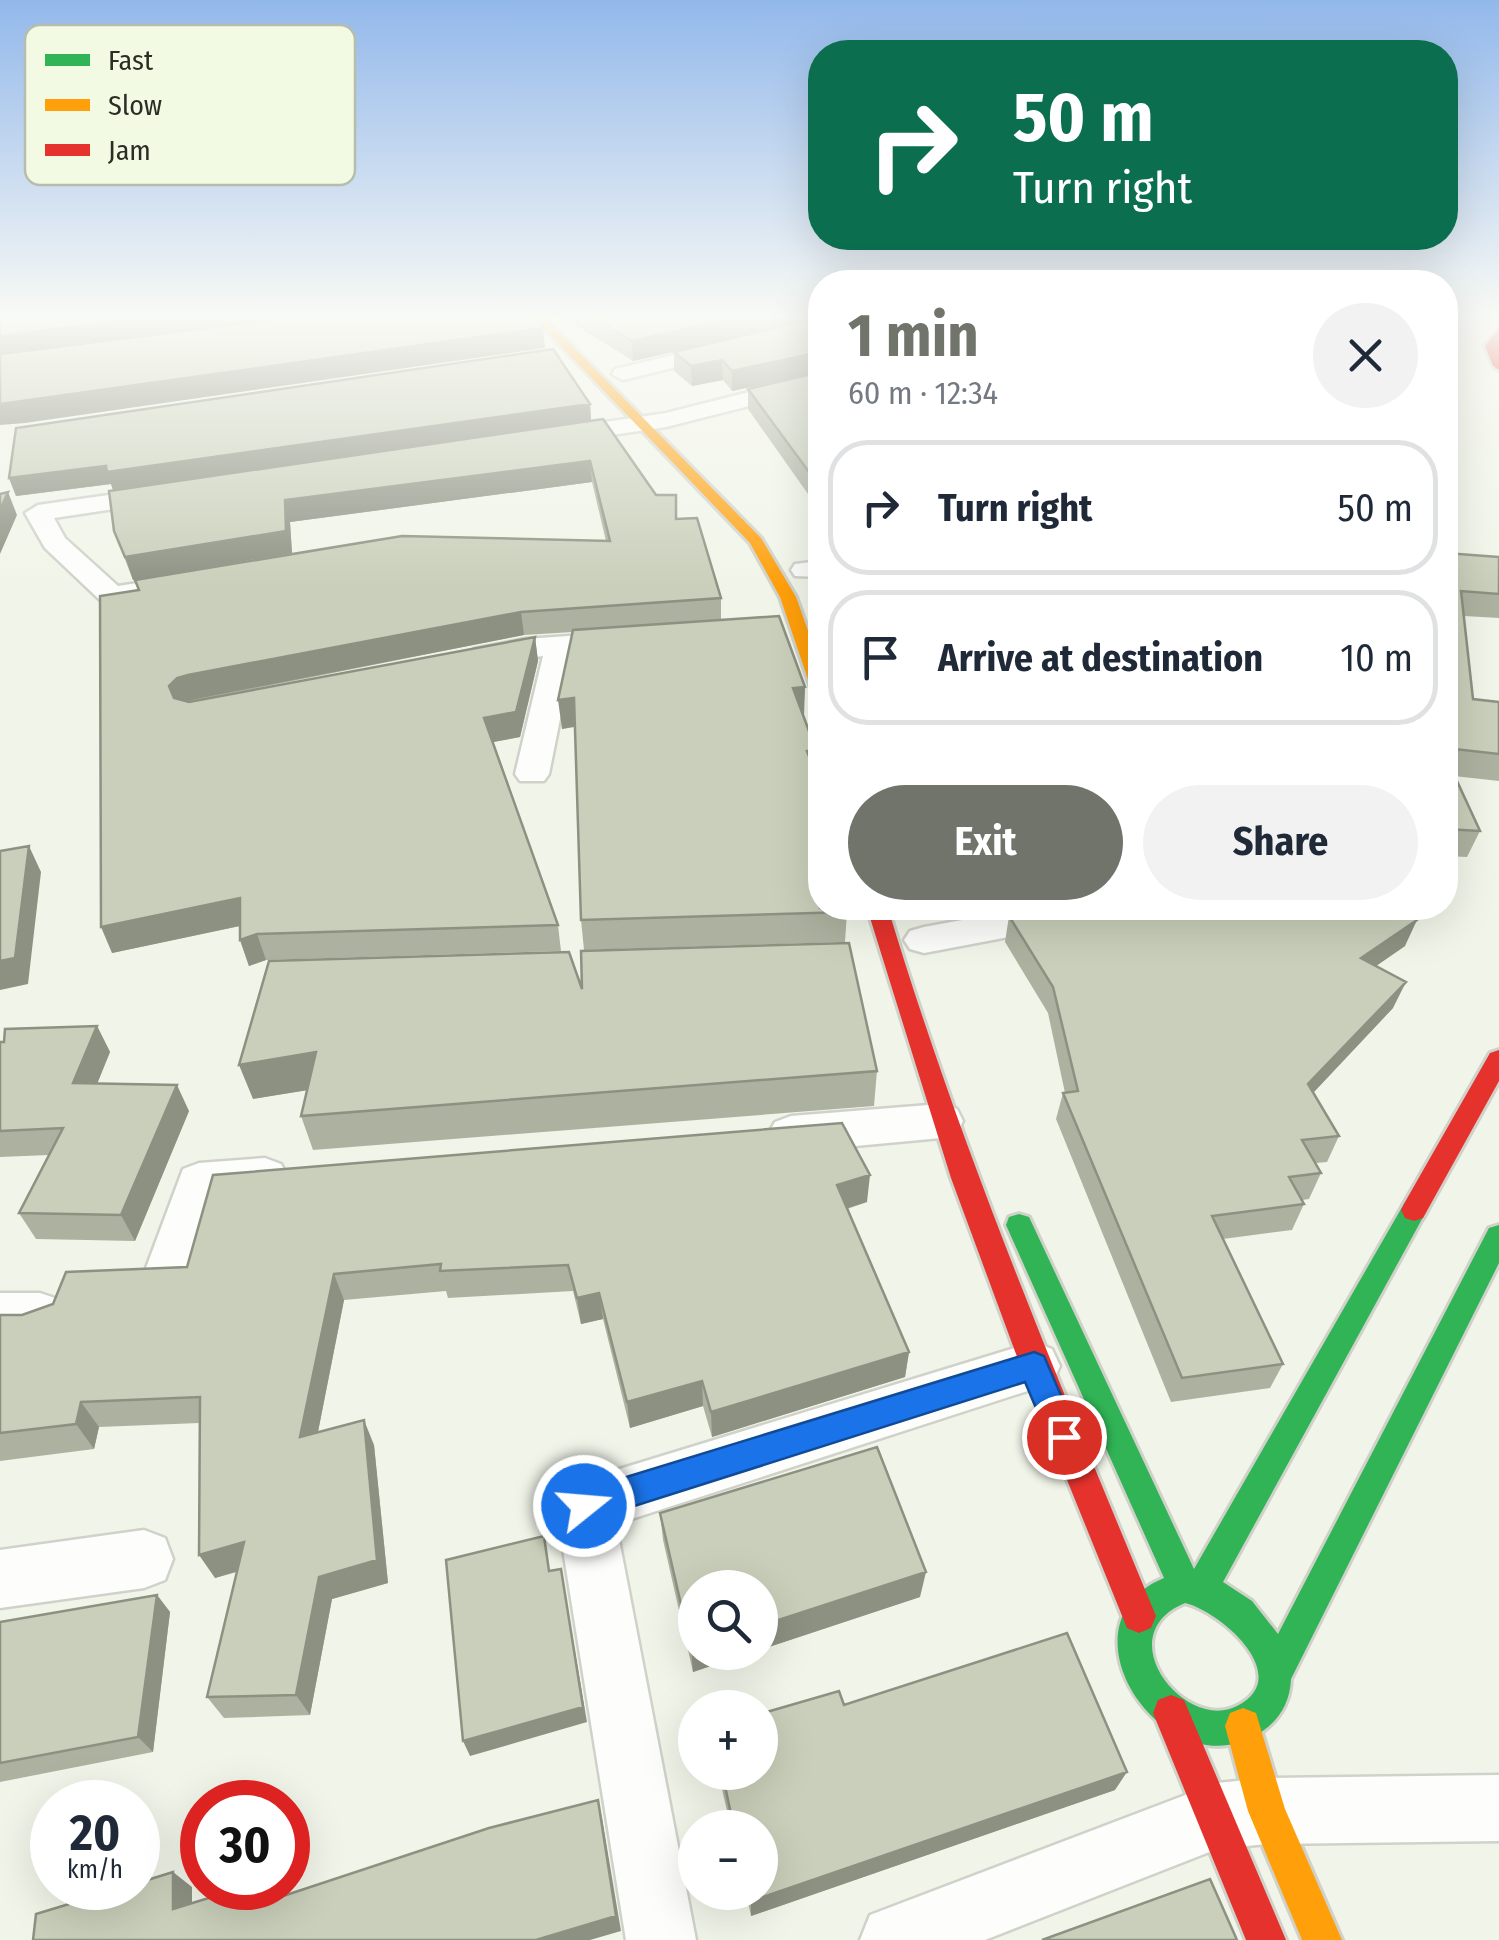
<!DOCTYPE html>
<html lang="en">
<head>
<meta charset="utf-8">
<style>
  :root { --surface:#fff; --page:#f2f2f3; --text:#1f2937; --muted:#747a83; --line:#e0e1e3; --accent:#71746a }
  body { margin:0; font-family:"Fira Sans Condensed",sans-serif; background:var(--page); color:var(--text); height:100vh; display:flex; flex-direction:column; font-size:38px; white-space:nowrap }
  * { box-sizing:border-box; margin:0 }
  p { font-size:32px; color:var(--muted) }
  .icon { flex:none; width:55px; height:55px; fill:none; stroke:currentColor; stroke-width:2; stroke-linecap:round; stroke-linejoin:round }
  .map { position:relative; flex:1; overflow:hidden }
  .side { position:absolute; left:808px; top:270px; width:650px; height:650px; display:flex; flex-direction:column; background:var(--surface); border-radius:40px; box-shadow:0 10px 40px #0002 }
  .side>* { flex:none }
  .top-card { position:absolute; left:808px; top:40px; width:650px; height:210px; border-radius:40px; box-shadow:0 10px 40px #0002; background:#0b6e4f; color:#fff; overflow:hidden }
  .tools { position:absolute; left:678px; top:1570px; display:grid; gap:20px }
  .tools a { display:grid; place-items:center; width:100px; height:100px; border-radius:50%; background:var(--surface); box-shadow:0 10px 40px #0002; font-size:50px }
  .speed { position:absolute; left:30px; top:1780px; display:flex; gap:20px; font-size:50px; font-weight:700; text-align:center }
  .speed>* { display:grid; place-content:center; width:130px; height:130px; border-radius:50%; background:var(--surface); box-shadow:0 10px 40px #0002; line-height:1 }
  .speed small { font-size:25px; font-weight:400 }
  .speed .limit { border:15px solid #d22; background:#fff; color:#111 }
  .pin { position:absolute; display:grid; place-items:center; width:85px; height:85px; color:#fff; margin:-42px; border:5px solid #fff; border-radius:50%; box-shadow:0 2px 10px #0007 }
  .me { position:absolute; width:110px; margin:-55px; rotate:73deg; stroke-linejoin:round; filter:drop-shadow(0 0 8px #0008) }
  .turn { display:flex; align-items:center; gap:35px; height:210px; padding:0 40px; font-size:45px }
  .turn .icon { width:130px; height:130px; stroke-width:2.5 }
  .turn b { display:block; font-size:70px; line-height:85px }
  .round { display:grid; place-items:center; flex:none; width:105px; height:105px; border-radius:52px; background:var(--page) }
  .summary { display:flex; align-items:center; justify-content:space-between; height:170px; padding:0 40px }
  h1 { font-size:60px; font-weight:700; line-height:75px; color:var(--accent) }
  .primary-button { display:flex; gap:20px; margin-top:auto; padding:20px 40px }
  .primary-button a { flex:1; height:115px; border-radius:60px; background:var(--accent); color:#fff; font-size:40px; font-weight:700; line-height:115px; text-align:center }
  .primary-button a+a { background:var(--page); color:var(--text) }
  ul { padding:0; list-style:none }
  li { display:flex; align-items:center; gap:30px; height:135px; margin:0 20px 15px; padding:0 20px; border:5px solid var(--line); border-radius:40px }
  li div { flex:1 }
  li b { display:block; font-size:38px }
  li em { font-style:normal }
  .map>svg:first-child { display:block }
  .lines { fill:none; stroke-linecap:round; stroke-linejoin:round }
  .street-casing { stroke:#d0d2ca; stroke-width:5 }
  .fast-casing { stroke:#d0d2ca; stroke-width:6 }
  .slow-casing { stroke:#d0d2ca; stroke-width:6 }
  .jam-casing { stroke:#d0d2ca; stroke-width:6 }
  .street { fill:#fdfefc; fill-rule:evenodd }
  .fast { fill:#30b455; fill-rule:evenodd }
  .slow { fill:#ff9f0a; fill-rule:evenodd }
  .jam { fill:#e5322d; fill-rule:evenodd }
  .wall { fill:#adb2a0 }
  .shaded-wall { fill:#8d9182 }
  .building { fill:#c9cfba; stroke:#8d9182; stroke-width:2.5 }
  .route { fill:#1a73e8; stroke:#114b97; stroke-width:2.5 }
  .key { fill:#f3fae4; stroke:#b7bdab; stroke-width:2.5 }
  .key-label { font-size:28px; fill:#2c2e26 }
</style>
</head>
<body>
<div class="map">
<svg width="1499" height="1940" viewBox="0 0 1499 1940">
  <rect width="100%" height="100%" fill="#f1f5e9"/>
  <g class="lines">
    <g class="street-casing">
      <path id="street" d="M820 320V332L623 380 612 374 615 369Z
        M820 374V388L666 427 558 443 546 436 558 429 666 413Z
        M165 487 178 495 174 500 54 518 65 538 118 586 164 579 174 581 178 587C165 601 121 607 102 602L45 548 25 513 38 505Z
        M820 561V577L795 576 791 570 795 564Z
        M626 632 637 635 641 641 637 647 573 654 549 774 544 781H520L515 774 543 656 485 664 474 661 470 655 474 649 525 639Z
        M1028 908H1112L1106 917 1093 921 924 953 910 949 904 940 910 931 924 927Z
        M941 1104 957 1109 963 1121 957 1133 941 1138 791 1152 775 1146 768 1134 775 1122 791 1116Z
        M265 1158 281 1164 288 1177 281 1190 265 1196 217 1199 188 1283 171 1289 154 1283 146 1268 183 1169 199 1163Z
        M0 1293H40L58 1299 65 1315 58 1331 40 1337H0Z
        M1034 1342 1052 1349 1060 1366 1052 1383 616 1524 696 1940H626L556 1506 564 1486Z
        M144 1530 165 1538 173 1559 165 1580 144 1588 0 1608V1550Z
        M1499 1775V1841L1267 1844 1217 1849 985 1940H860L870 1915 1217 1783 1267 1778Z"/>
    </g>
    <g class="fast-casing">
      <path id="fast" d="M1414 1199 1423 1202 1427 1210 1223 1582 1252 1601 1278 1634 1489 1228 1499 1225V1263L1291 1679C1290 1704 1278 1722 1257 1735 1164 1789 1053 1624 1164 1578L1006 1225 1009 1217 1019 1214 1029 1217 1194 1569 1405 1202ZM1185 1603C1222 1612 1295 1677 1237 1706 1185 1733 1107 1635 1185 1603Z"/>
    </g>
    <g class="slow-casing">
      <path id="slow" d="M532 316H543L761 538 796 597 820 664V693L811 688 780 597 750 543Z
        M1243 1708 1256 1713 1285 1809 1342 1940H1302L1248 1811 1225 1726 1230 1713Z"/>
    </g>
    <g class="jam-casing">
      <path id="jam" d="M1499 328V370L1493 366 1485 346Z
        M867 908H888C961 1151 1059 1382 1156 1616L1151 1628 1139 1633 1127 1628 1016 1354 951 1178Z
        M1499 1050V1081L1423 1218 1414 1221 1405 1218 1401 1210 1405 1202 1490 1053Z
        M1171 1695 1184 1700 1286 1940H1246L1153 1713 1158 1700Z"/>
    </g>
    <use href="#street" class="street"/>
    <use href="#fast" class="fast"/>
    <use href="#slow" class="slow"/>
    <use href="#jam" class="jam"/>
  </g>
  <path class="wall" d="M561 316H820V372L732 391 723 380 692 386 674 371V352L682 350 633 361Z
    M820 372V511L748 409V389Z
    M590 404 591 420 603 419 656 495 677 519 721 598V620L805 687 803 716 816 750 815 772 820 786V908L847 912 845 942 584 950 581 920 575 727 562 729 573 632 524 635 188 702 535 637 538 661 520 737 493 742 558 925 561 951 266 960 249 966 240 940V926L112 953 100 596 606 541 592 482 290 522 292 553 133 580 114 531 113 490 111 484 16 496 9 478Z
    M1445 553 1499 557V618L1464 616 1473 699 1499 702V781L1454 776 1480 831 1467 857 1445 856Z
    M1009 916 1405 946 1376 966 1393 1008 1313 1093 1339 1136 1327 1162 1316 1163 1321 1173 1309 1199 1302 1200 1304 1204 1292 1230 1223 1239 1283 1364 1270 1388 1171 1402 1056 1119 1063 1093H1065L1048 1013 1005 942Z
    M582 989 877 1071 874 1106 313 1150 301 1116 307 1090 253 1099Z
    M97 1026 110 1052 97 1083 189 1111 135 1241 36 1239 19 1213 49 1155 0 1157V1042Z
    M867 1202 847 1209 909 1352 905 1377 712 1437 703 1406 630 1428 603 1319 581 1324 573 1291 448 1298 446 1291 344 1300 318 1432 374 1445 388 1583 332 1599 310 1715 224 1718 207 1697 237 1572 215 1578 199 1423 99 1427 94 1449 0 1461V1315H22L187 1267Z
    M660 1513 920 1597 693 1672 663 1540Z
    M157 1595 170 1612 153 1752 0 1782V1622Z
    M844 1705 1115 1790 751 1916 746 1892H760V1828H731L718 1772H760Z"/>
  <path class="shaded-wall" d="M158 316H297L298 318 0 356V336Z
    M743 316H820V318L633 361 632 341Z
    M543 328 545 348 25 423 0 425V404Z
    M820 352V372L732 391V371Z
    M722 360 723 380 692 386 691 366Z
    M590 404 591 420 113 490 111 484 16 496 9 478Z
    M590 461 592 482 290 522 292 553 133 580 125 557 285 500Z
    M8 492 17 515 0 554V510Z
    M521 612 524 635 196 699 185 702 178 711 169 686 177 678 188 675Z
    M535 637 538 661 520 737 488 743 484 718Z
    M805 687 804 716 793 717V688Z
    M574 698 577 726 562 729 558 700Z
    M29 846 41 872 28 984 0 990V961Z
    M240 898 249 924 112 953 101 927Z
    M1417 920 1405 946 1350 984 1361 958Z
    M257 934 266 960 249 966 240 940Z
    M1406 982 1393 1008 1297 1110 1308 1084Z
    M97 1026 110 1052 87 1109 73 1083Z
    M316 1052 327 1087 253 1099 239 1065Z
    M177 1085 189 1111 135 1241 121 1215Z
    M870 1175 867 1202 835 1212 837 1185Z
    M334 1274 344 1300 312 1462 300 1437Z
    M599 1293 603 1319 581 1324 577 1298Z
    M909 1352 905 1377 712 1437 711 1412Z
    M702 1381 703 1406 630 1428 627 1402Z
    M81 1402 99 1427 94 1449 76 1424Z
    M364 1420 374 1445 388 1583 332 1599 310 1715 296 1695 319 1577Z
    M244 1542 258 1565 215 1578 199 1555Z
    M561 1569 587 1722 470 1756 463 1741Z
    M926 1572 920 1597 760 1650V1626Z
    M157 1595 170 1612 153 1752 138 1737Z
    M695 1647V1652H752L693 1672 691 1648Z
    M1127 1772 1115 1790 751 1916V1901Z
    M598 1800 602 1818 621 1931 590 1940H536Z
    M173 1872 192 1887V1924L173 1909Z
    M262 1888H269L278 1896V1918L262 1903Z"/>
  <path class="building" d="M0 316H158L0 336Z
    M302 316H533L543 328 0 404V354Z
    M591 316H743L632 341Z
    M820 317V352L732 371 722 360 691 366 674 352Z
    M553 349 590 404 107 472 106 466 9 478 16 428Z
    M820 372V487L748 389Z
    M603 419 656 495H676V519L697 518 721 598 521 612 188 675 177 678 169 686 174 698 189 702 535 637 516 712 484 718 558 925 257 934 240 940V898L101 927 100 596 139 590 135 580 402 536 610 541 590 461 285 500 286 531 125 557 114 531 109 491Z
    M8 492 0 510V494Z
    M1445 553 1499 557V594L1461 591 1473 699 1499 702V754L1445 748Z
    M779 616 805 687 793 688 816 750 807 751 820 786V795L816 796 820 810V908H846L847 912 581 920 574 698 558 700 573 630Z
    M1445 755 1480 831 1445 829Z
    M29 846 15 958 0 961V851Z
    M1053 908H1414L1417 920 1361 958 1406 982 1308 1084 1339 1136 1302 1140 1321 1173 1289 1177 1304 1204 1212 1216 1283 1364 1182 1378 1063 1093 1078 1091 1053 987 1009 916Z
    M849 943 877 1071 301 1116 316 1052 239 1065 269 961 569 952 582 989 581 951Z
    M97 1026 73 1083 177 1085 121 1215 19 1213 63 1128 0 1131V1042H4L5 1029Z
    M842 1123 870 1175 837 1185 909 1352 711 1412 702 1381 627 1402 599 1293 577 1298 568 1265 440 1271 441 1264 334 1274 300 1437 364 1420 377 1560 319 1577 296 1695 207 1697 244 1542 199 1555 200 1397 81 1402 76 1424 0 1433V1315H22L53 1304 66 1272 187 1267 213 1175Z
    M877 1447 926 1572 760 1626V1588H695V1647L691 1648 660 1513Z
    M544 1536 549 1571 561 1569 583 1707 463 1741 446 1560Z
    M157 1595 138 1737 0 1763V1622Z
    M1067 1633 1127 1772 751 1901 749 1892H760V1828H734L722 1772H760V1714L839 1691 844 1705Z
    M598 1800 616 1916 536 1940H33L36 1914 122 1888H138V1883L173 1872V1909L241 1888H262V1903L489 1828Z
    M1210 1879 1237 1940H1042Z"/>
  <linearGradient id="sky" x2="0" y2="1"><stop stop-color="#92b8eb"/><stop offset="0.54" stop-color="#f9faf5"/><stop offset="1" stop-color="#f9faf5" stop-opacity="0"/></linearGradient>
  <rect width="1499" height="588" fill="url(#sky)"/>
  <path class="route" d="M1034 1352 1044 1356 1079 1437 1075 1448 1064 1452 1053 1448 1025 1382 584 1522 572 1517 568 1506 572 1495 584 1490Z"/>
  <rect x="25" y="25" width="330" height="160" rx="15" class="key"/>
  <rect x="45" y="54" width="45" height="12" fill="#30b455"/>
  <rect x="45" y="99" width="45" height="12" fill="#ff9f0a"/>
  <rect x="45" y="144" width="45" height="12" fill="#e5322d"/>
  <g class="key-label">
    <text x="108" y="70">Fast</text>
    <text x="108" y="115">Slow</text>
    <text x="108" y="160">Jam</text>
  </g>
</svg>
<div class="tools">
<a><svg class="icon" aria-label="search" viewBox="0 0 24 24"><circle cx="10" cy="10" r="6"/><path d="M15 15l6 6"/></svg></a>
<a>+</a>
<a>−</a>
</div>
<div class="speed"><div>20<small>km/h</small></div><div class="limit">30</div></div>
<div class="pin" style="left:1064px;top:1437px;background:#d93025"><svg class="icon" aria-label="arrive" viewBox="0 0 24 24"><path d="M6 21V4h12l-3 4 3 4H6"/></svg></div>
<svg class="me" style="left:584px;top:1506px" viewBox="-20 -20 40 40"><circle r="17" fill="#1a73e8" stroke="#fff" stroke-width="3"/><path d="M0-11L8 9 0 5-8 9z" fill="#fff"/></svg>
<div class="top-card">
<div class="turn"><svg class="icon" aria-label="right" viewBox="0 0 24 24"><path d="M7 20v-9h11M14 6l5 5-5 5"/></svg><div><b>50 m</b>Turn right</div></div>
</div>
<section class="side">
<div class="summary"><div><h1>1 min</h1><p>60 m · 12:34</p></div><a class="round"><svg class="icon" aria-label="close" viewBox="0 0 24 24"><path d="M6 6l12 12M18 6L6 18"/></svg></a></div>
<ul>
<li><svg class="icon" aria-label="right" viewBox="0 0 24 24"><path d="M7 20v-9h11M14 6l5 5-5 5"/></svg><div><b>Turn right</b></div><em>50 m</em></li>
<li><svg class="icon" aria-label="arrive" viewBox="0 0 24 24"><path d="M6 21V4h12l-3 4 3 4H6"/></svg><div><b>Arrive at destination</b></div><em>10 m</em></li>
</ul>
<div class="primary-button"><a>Exit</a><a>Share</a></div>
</section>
</div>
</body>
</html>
